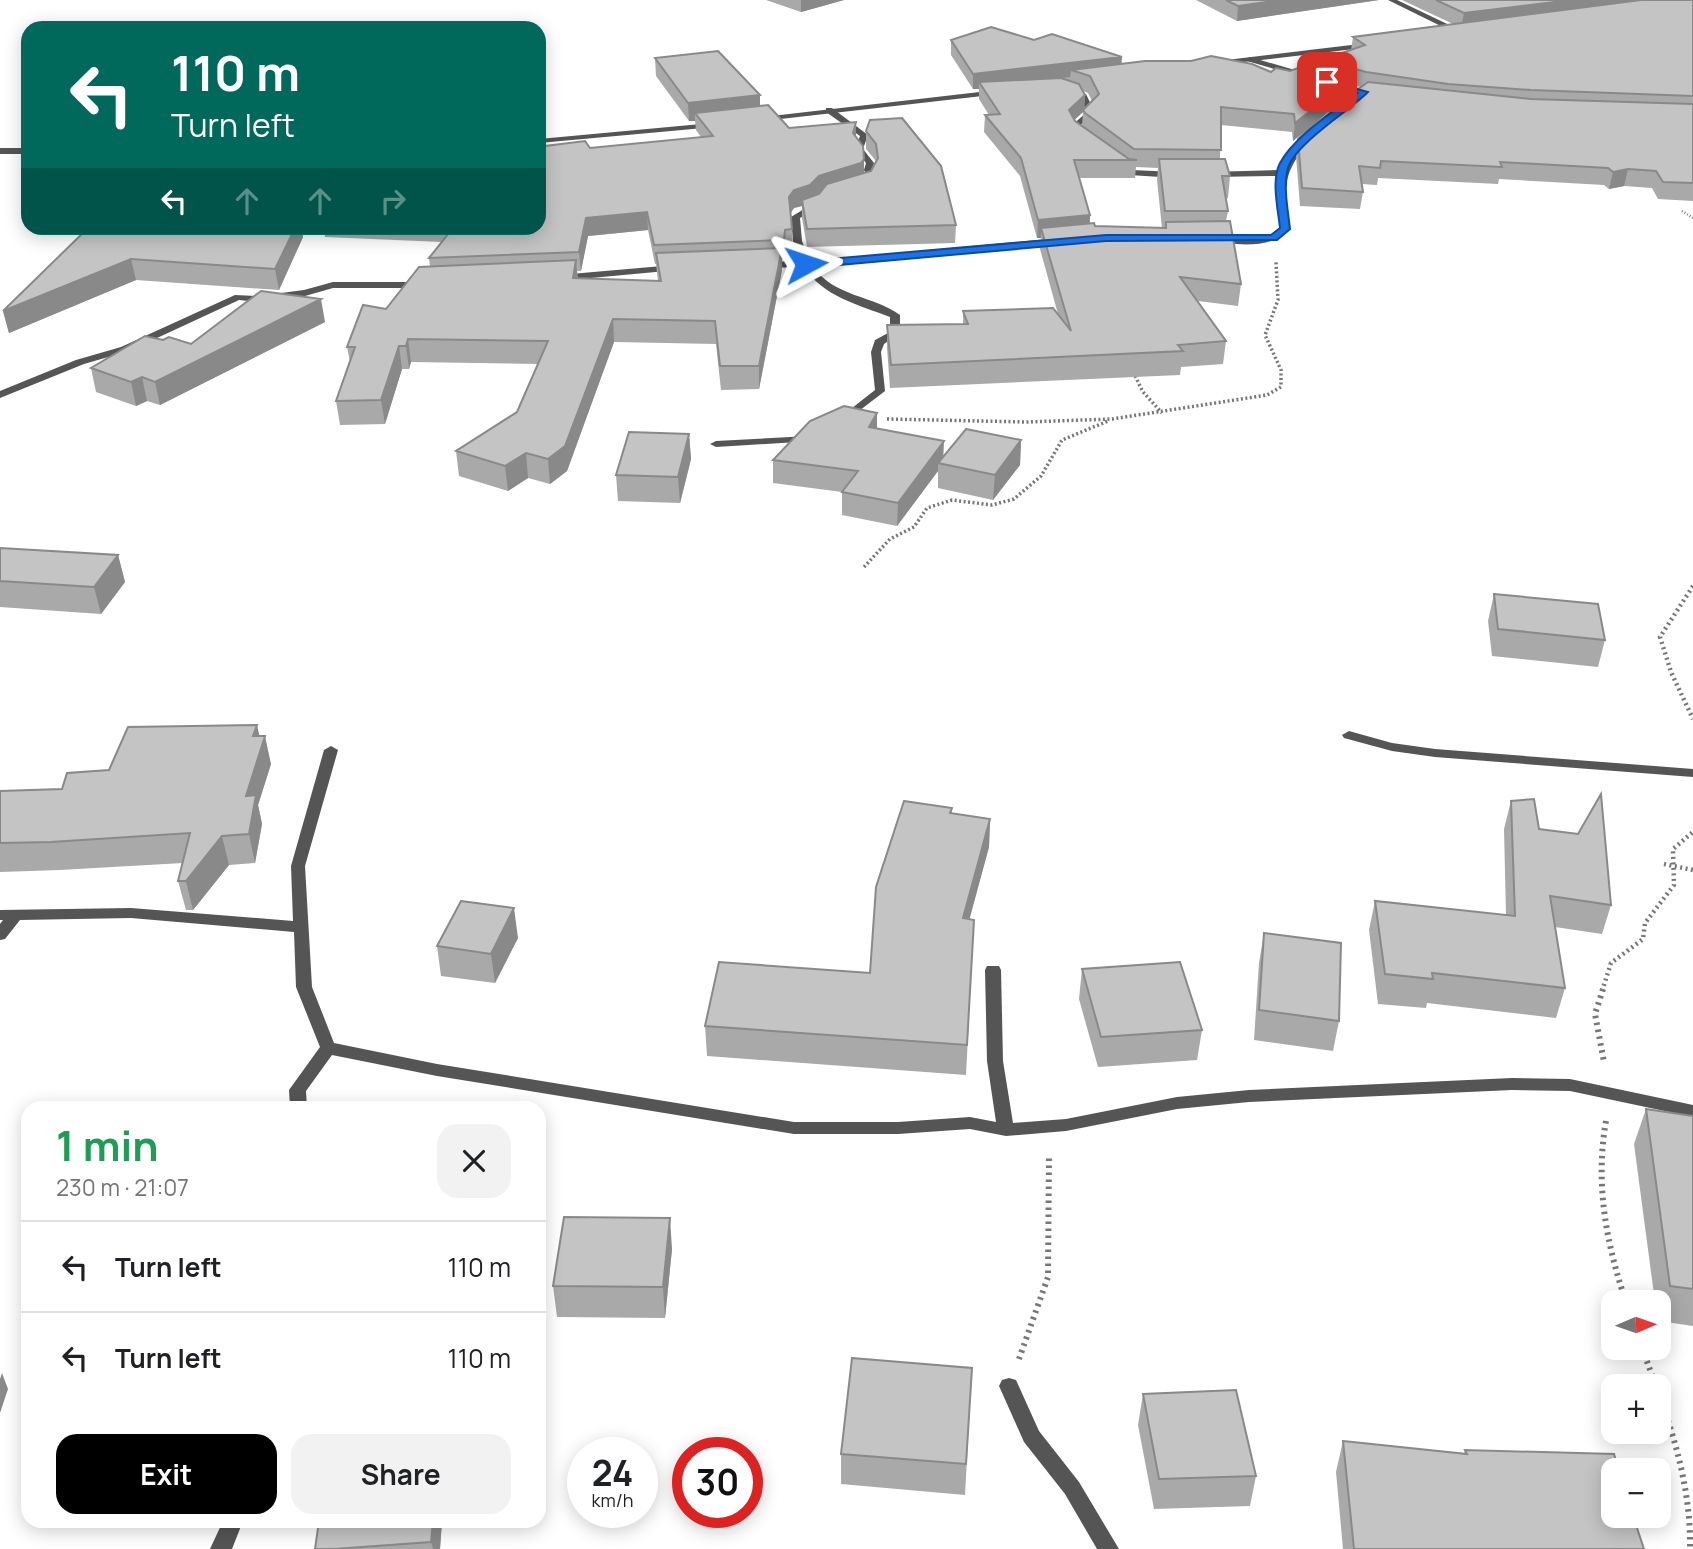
<!DOCTYPE html>
<html lang="en">
<head>
<meta charset="utf-8">
<style>
  :root { --surface:#fff; --page:#f2f2f2; --text:#202124; --muted:#757577; --line:#e0e0e0; --accent:#000 }
  body { margin:0; font-family:Manrope,sans-serif; background:var(--page); color:var(--text); height:100vh; display:flex; flex-direction:column; font-size:26px; white-space:nowrap }
  * { box-sizing:border-box; margin:0 }
  p { font-size:23px; color:var(--muted) }
  .icon { flex:none; width:38px; height:38px; fill:none; stroke:currentColor; stroke-width:2; stroke-linecap:round; stroke-linejoin:round }
  .map { position:relative; flex:1; overflow:hidden }
  .details { position:absolute; left:21px; top:1101px; width:525px; height:427px; display:flex; flex-direction:column; background:var(--surface); border-radius:21px; box-shadow:0 4px 18px #0003 }
  .details>* { flex:none }
  .banner { position:absolute; left:21px; top:21px; width:525px; height:214px; border-radius:21px; box-shadow:0 4px 18px #0003; background:#00695c; color:#fff; overflow:hidden }
  .needle { width:46px; rotate:88deg }
  .tools { position:absolute; left:1601px; top:1290px; display:grid; gap:14px }
  .tools a { display:grid; place-items:center; width:70px; height:70px; border-radius:14px; background:var(--surface); box-shadow:0 4px 18px #0003; font-size:35px }
  .speed { position:absolute; left:567px; top:1437px; display:flex; gap:14px; font-size:35px; font-weight:700; text-align:center }
  .speed>* { display:grid; place-content:center; width:91px; height:91px; border-radius:50%; background:var(--surface); box-shadow:0 4px 18px #0003; line-height:1 }
  .speed small { font-size:18px; font-weight:400 }
  .speed .limit { border:10px solid #d22; background:#fff; color:#111 }
  .pin { position:absolute; display:grid; place-items:center; width:60px; height:60px; color:#fff; margin:-30px; border-radius:14px; box-shadow:0 4px 10px #0006 }
  .me { position:absolute; width:77px; margin:-38px; rotate:85deg; stroke-linejoin:round; filter:drop-shadow(0 0 5px #0008) }
  .turn { display:flex; align-items:center; gap:24px; height:147px; padding:0 35px; font-size:32px }
  .turn .icon { width:91px; height:91px; stroke-width:2.5 }
  .turn b { display:block; font-size:49px; line-height:60px }
  .lanes { display:flex; align-items:center; height:66px; padding:0 35px; background:#0003; justify-content:center; gap:35px; direction:ltr }
  .lanes .off { opacity:.35 }
  .round { display:grid; place-items:center; flex:none; width:74px; height:74px; border-radius:21px; background:var(--page) }
  .headline { display:flex; align-items:center; justify-content:space-between; height:119px; padding:0 35px }
  h1 { font-size:42px; font-weight:700; line-height:52px; color:#1e9e55 }
  .action { display:flex; gap:14px; margin-top:auto; padding:14px 35px }
  .action a { flex:1; height:80px; border-radius:21px; background:var(--accent); color:#fff; font-size:28px; font-weight:700; line-height:80px; text-align:center }
  .action a+a { background:var(--page); color:var(--text) }
  ul { padding:0; list-style:none }
  li { display:flex; align-items:center; gap:21px; height:91px; padding:0 35px; border-top:2px solid var(--line) }
  li div { flex:1 }
  li b { display:block; font-size:26px }
  li em { font-style:normal }
  .map>svg:first-child { display:block }
  .lines { fill:none; stroke-linecap:round; stroke-linejoin:round }
  .path-far3 { stroke:#777; stroke-width:2.5; stroke-dasharray:1 2; stroke-linecap:butt }
  .path-far2 { stroke:#777; stroke-width:3.5; stroke-dasharray:2 2.5; stroke-linecap:butt }
  .path-far1 { stroke:#777; stroke-width:4.5; stroke-dasharray:2 3.5; stroke-linecap:butt }
  .path { stroke:#777; stroke-width:6; stroke-dasharray:2.5 4.5; stroke-linecap:butt }
  .minor { fill:#555; fill-rule:evenodd }
  .tertiary { fill:#555; fill-rule:evenodd }
  .wall { fill:#a9a9a9; fill-rule:evenodd }
  .shaded-wall { fill:#898989 }
  .building { fill:#c4c4c4; stroke:#898989; stroke-width:2 }
  .route { fill:#1a73e8; stroke:#114b97; stroke-width:2 }
</style>
</head>
<body>
<div class="map">
<svg width="1693" height="1549" viewBox="0 0 1693 1549">
  <rect width="100%" height="100%" fill="#fff"/>
  <g class="lines">
    <path class="path-far3" d="M1682 211 1693 218"/>
    <path class="path-far2" d="M1133 372 1143 392 1162 413
      M887 419 1026 422 1112 419 1267 395 1281 387V370L1265 335 1278 300 1276 262
      M864 567 890 539 914 527 927 508 952 500 992 505 1014 499 1041 476 1062 440 1108 421"/>
    <path class="path-far1" d="M1693 586 1660 637 1671 672 1693 719
      M1664 864 1693 870
      M1602 991 1611 963 1643 939 1645 923 1674 885 1673 849 1693 832"/>
    <path class="path" d="M1603 989 1595 1014 1604 1062
      M1606 1121C1595 1183 1606 1243 1626 1302
      M1642 1348 1656 1386
      M1019 1359 1048 1277 1049 1155
      M1659 1394C1677 1445 1691 1495 1690 1549"/>
    <path class="minor" d="M1388 0H1397L1464 32 1457 34Z
      M1250 57 1305 73 1306 75 1302 77 1247 61 1246 59Z
      M1065 90 1086 94 1095 113 1078 127 1084 136 1083 138H1077L1070 127 1087 112 1080 98 1065 94Z
      M826 108H832L868 135 863 149 874 163 872 170 875 177 867 188 860 186 867 177 864 170 866 163 855 149 860 136 826 112Z
      M1308 133 1315 135C1296 157 1283 173 1286 204 1287 213 1289 223 1288 231 1270 249 1235 245 1212 241V237L1215 236C1236 237 1264 244 1280 228L1277 200 1278 176 1211 177 1208 176V172L1280 170 1288 155Z
      M1119 162 1131 170 1177 172 1181 175 1177 178 1129 175 1116 167 1115 165Z
      M817 201 820 202V206L800 218 802 241 809 261 1058 238 1063 241 1058 244 813 266C833 297 873 295 900 315V333L884 344 881 352 885 391 842 424 837 421 838 419 875 390 871 352 875 340 890 332V317C859 305 822 296 804 267L765 268 760 265 765 262 800 261 793 241 791 217Z
      M674 265 677 266V270L559 281 554 278 559 275Z
      M333 282H423L428 285 423 288H333L305 296 258 302 239 300 129 351 84 364 0 398V391L76 360 121 347 235 295 258 296 304 290Z
      M809 436 814 439 813 441 716 447 710 444 716 441Z
      M1349 731 1392 743 1435 749 1693 769V777L1435 757 1392 751 1344 738 1342 735Z
      M331 746 338 750 305 866 312 987 334 1043 437 1064 794 1122H898L970 1117 996 1122 987 1061 985 970 987 966H999L1001 970 1003 1061 1013 1123 1066 1119 1177 1097 1249 1090 1512 1078 1570 1079 1693 1105V1117L1570 1091 1512 1090 1249 1102 1177 1109 1066 1131 1006 1136 970 1129 898 1134H794L437 1076 332 1055 306 1091 307 1108H290L289 1090 320 1047 296 987 294 932 131 918 20 920 5 939 0 940V924L3 920H0V910L131 908 293 921 291 866 324 750Z
      M1009 1378 1016 1380 1039 1431 1079 1482 1119 1549H1097L1065 1494 1024 1442 999 1386 1002 1380Z
      M223 1521H243L232 1549H210Z"/>
    <path class="tertiary" d="M1368 43 1372 45 1371 47 1218 65 1214 63 1218 61Z
      M997 90H1000V94L763 121 759 119 763 117Z
      M712 123H715V127L539 143V139Z
      M0 148H28V154H0Z"/>
  </g>
  <path class="wall" d="M766 0H844L801 12Z
    M1196 0H1379L1237 21Z
    M1402 0H1693V201L1658 199 1652 188 1624 186 1609 189 1604 185 1499 179 1498 184 1378 178 1377 185 1362 184 1363 192 1360 209 1300 206 1296 156 1298 139 1314 123 1293 141 1292 132 1221 125 1220 159 1230 176 1228 198H1226L1228 211 1226 221 1241 284 1238 306 1198 301 1226 341 1223 364 1181 367 1180 375 890 388 887 348V325H963V311L1058 314 1040 249 1041 238H1037L1020 176 984 132 985 115H989L979 99V89H973L951 55V40H1034L1122 64 1271 72 1290 71 1321 67 1322 60 1351 50 1353 37 1453 24ZM1352 85 1361 87 1351 94ZM1083 91 1088 93 1092 101 1084 109 1085 95ZM1083 112 1082 126 1074 120ZM1136 167 1158 168 1157 180 1162 228 1095 226 1090 224V215L1079 178H1135Z
    M655 58 760 106 789 128 856 137 864 173 871 171 876 161 866 149V131L956 225 955 243 807 247 802 218V206L794 208 791 213 793 248H785L784 259H782V270L759 389 721 390 716 344 614 342 567 471 550 484 528 478 508 491 459 476 456 451 517 412 538 364 411 362 409 369H402L385 424 340 425 336 401 350 362 347 347 430 266 429 258 442 242 325 237 324 228H539L590 148 701 137 696 130 695 121H689L656 76ZM648 230 655 264H656L658 281 578 278 577 271H581L588 236Z
    M88 228H301L303 237 279 290 136 280 9 333 3 311Z
    M325 322 160 405 147 401 136 406 96 392 91 368 163 340 191 344Z
    M877 413V429L943 457 1021 440 1020 465 993 500 938 488V471L897 526 842 515V492L773 483V460Z
    M689 434 691 459 680 503 618 501 616 475Z
    M0 548 118 555 125 582 101 614 0 607Z
    M1494 594 1605 640 1598 667 1492 656 1488 621Z
    M259 736 271 764 258 805 262 824 255 863 229 865 193 910H186L178 881 183 863 60 870 0 872V791L62 789 109 770Z
    M1511 801 1611 905 1602 934 1555 927 1565 988 1556 1018 1427 1003 1426 1008 1378 1004 1369 930 1375 901 1506 915 1504 829Z
    M952 808V813L990 819 989 847 969 919 974 920 966 1075 707 1056 705 1026 870 973Z
    M1264 933 1339 1021 1333 1051 1254 1040 1259 963Z
    M518 938 495 983 441 976 437 946Z
    M1082 969 1202 1030 1197 1060 1098 1067 1079 999Z
    M1646 1109 1693 1116V1326L1659 1321V1302H1655L1634 1144Z
    M672 1249 665 1318 557 1317 553 1286Z
    M972 1368 965 1495 841 1484V1454Z
    M1143 1394 1256 1476 1250 1506 1154 1509 1138 1425Z
    M1343 1441 1464 1454 1465 1450 1644 1549H1343L1336 1472Z
    M319 1521H442L440 1549H315Z"/>
  <path class="shaded-wall" d="M801 0H844L801 12Z
    M1282 0H1379L1237 21 1238 6Z
    M1571 0H1687L1461 28 1464 13Z
    M1122 57 1121 71 1071 70 1070 77 983 88 979 82V89H973V74Z
    M1354 77 1351 94 1293 141 1295 123Z
    M760 95V113H695V121H689L688 103Z
    M1085 95 1084 111 1083 110V112L1067 127 1069 110Z
    M856 122V139L853 133Z
    M864 159V177L802 200V206L794 208 789 215V197L794 190 819 176Z
    M1628 169 1624 186 1609 189 1613 172Z
    M647 212 648 230 588 236 581 271 579 252 586 218Z
    M1090 215 1089 234 1041 228V238H1037L1038 220Z
    M295 228H301L303 237 279 290 275 269Z
    M782 248V270L759 389V366Z
    M131 259 136 280 9 333 3 311Z
    M576 260 578 282 573 278Z
    M321 299 325 322 160 405 155 382Z
    M613 319 614 342 567 471 550 484 548 459Z
    M408 339 411 362 409 369 406 346Z
    M399 346 402 369 385 424 381 400Z
    M142 377 147 401 136 406 131 382Z
    M877 413V436L869 427Z
    M689 434 691 459 680 503 678 477Z
    M1021 440 1020 465 993 500 995 475Z
    M944 441 943 464 938 463V471L897 526 898 503Z
    M526 453 528 478 508 491 505 466Z
    M118 555 125 582 101 614 94 587Z
    M257 725 262 747 265 736 271 764 258 805 262 824 255 863 249 834 246 796 253 736Z
    M990 819 989 847 962 947 963 918Z
    M222 836 229 865 193 910 186 881Z
    M514 908 518 938 495 983 491 954Z
    M670 1218 672 1249 665 1318 663 1287Z
    M2 1373 8 1389 0 1413V1379Z
    M433 1521H442L440 1549H433L431 1542Z"/>
  <path class="building" d="M1226 0H1282L1238 6Z
    M1436 0H1571L1464 13Z
    M1641 0H1693V96L1531 90 1448 84 1366 72 1322 60 1365 45 1353 37Z
    M991 27 1034 40 1052 34 1122 57 973 74 951 40Z
    M718 51 760 95 688 103 655 58Z
    M1211 56 1252 64 1271 72 1276 68 1290 71 1309 64 1354 77 1295 123 1294 114 1221 107V150L1134 149 1085 113 1083 110 1099 94 1090 76 1071 70 1145 61H1191Z
    M1061 78 1079 84 1085 95 1069 110 1075 121 1129 159 1137 160H1074L1090 215 1038 220 1021 158 985 115 1000 114 979 82Z
    M1368 82 1531 99 1693 104V183L1663 182 1656 171 1628 169 1613 172 1608 168 1500 162 1502 167 1381 161 1380 168 1359 166 1363 192 1302 188 1298 139 1326 112Z
    M768 105 789 128 856 122 853 133 863 146 864 159 861 163 819 176 810 185 794 190 789 197 792 229 785 230 784 240 654 245 647 212 586 218 579 252 429 258 453 228H539V152L545 146 585 141 590 148 713 136 695 113Z
    M902 118 941 166 956 225 807 229 802 200 819 194 827 184 871 171 878 158 876 144 866 131 870 120Z
    M1159 159H1225L1230 176H1222L1228 211H1165Z
    M1230 221 1241 284 1180 277 1226 341 1178 345 1183 351 891 365 887 325 968 324 963 311 1053 308 1071 331 1041 228 1094 223 1095 226 1166 228V222Z
    M88 228H295L275 269 131 259 3 311Z
    M782 248 759 366H720L715 321 613 319 565 446 548 459 526 453 505 466 456 451 517 412 548 341 408 339 406 346H399L381 400 336 401 355 347H347L363 305 386 309 419 267 576 260 573 278 661 281 656 253Z
    M261 291 321 299 155 382 142 377 131 382 91 368 145 336 163 340 169 337 191 344Z
    M844 406 877 413 869 427 944 441 898 503 842 492 858 471 773 460 810 421Z
    M966 429 1021 440 995 475 938 463Z
    M629 432 689 434 678 477 616 475Z
    M0 548 118 555 94 587 0 581Z
    M1494 594 1598 604 1605 640 1498 629Z
    M257 725 253 736H265L246 796 256 795 249 834 222 836 186 881H178L190 833 51 842 0 843V791L62 789 67 773 109 770 128 727Z
    M1601 794 1611 905 1550 896 1565 988 1432 973 1433 979 1385 974 1375 901 1515 916 1511 801 1534 799 1539 829 1578 834Z
    M904 801 952 808 950 813 990 819 963 918 974 920 967 1045 705 1026 719 962 870 973 876 887Z
    M461 901 514 908 491 954 437 946Z
    M1264 933 1341 943 1339 1021 1259 1010Z
    M1180 962 1202 1030 1101 1037 1082 969Z
    M1646 1109 1693 1116V1289L1670 1286Z
    M564 1217 670 1218 663 1287 553 1286Z
    M852 1358 972 1368 966 1464 841 1454Z
    M1236 1390 1256 1476 1159 1479 1143 1394Z
    M1343 1441 1467 1454 1465 1450 1614 1454 1619 1470H1614V1516H1633L1644 1549H1354Z
    M319 1521H433L431 1542 334 1549H315Z"/>
  <path class="route" d="M1324 80 1368 92C1349 111 1295 144 1288 168 1283 187 1288 210 1290 229L1277 240 1106 241 806 268 801 264 806 261 1106 235H1271L1280 228C1278 209 1271 180 1280 163 1294 137 1334 111 1357 93L1324 84Z"/>
</svg>
<div class="tools">
<a><svg class="needle" viewBox="-14 -14 28 28"><path d="M0-13l5 13h-10z" fill="#e53935"/><path d="M0 13l5-13h-10z" fill="#757577"/></svg></a>
<a>+</a>
<a>−</a>
</div>
<div class="speed"><div>24<small>km/h</small></div><div class="limit">30</div></div>
<div class="pin" style="left:1327px;top:82px;background:#d93025"><svg class="icon" aria-label="arrive" viewBox="0 0 24 24"><path d="M6 21V4h12l-3 4 3 4H6"/></svg></div>
<svg class="me" style="left:806px;top:264px" viewBox="-20 -20 40 40"><path d="M0-17L14 15 0 8-14 15z" fill="#1a73e8" stroke="#fff" stroke-width="4"/></svg>
<div class="banner">
<div class="turn"><svg class="icon" aria-label="left" viewBox="0 0 24 24"><path d="M17 20v-9H6M10 6l-5 5 5 5"/></svg><div><b>110 m</b>Turn left</div></div>
<div class="lanes"><svg class="icon" aria-label="left" viewBox="0 0 24 24"><path d="M17 20v-9H6M10 6l-5 5 5 5"/></svg><svg class="icon off" aria-label="ahead" viewBox="0 0 24 24"><path d="M12 20V5M6 11l6-6 6 6"/></svg><svg class="icon off" aria-label="ahead" viewBox="0 0 24 24"><path d="M12 20V5M6 11l6-6 6 6"/></svg><svg class="icon off" aria-label="right" viewBox="0 0 24 24"><path d="M7 20v-9h11M14 6l5 5-5 5"/></svg></div>
</div>
<section class="details">
<div class="headline"><div><h1>1 min</h1><p>230 m · 21:07</p></div><a class="round"><svg class="icon" aria-label="close" viewBox="0 0 24 24"><path d="M6 6l12 12M18 6L6 18"/></svg></a></div>
<ul>
<li><svg class="icon" aria-label="left" viewBox="0 0 24 24"><path d="M17 20v-9H6M10 6l-5 5 5 5"/></svg><div><b>Turn left</b></div><em>110 m</em></li>
<li><svg class="icon" aria-label="left" viewBox="0 0 24 24"><path d="M17 20v-9H6M10 6l-5 5 5 5"/></svg><div><b>Turn left</b></div><em>110 m</em></li>
</ul>
<div class="action"><a>Exit</a><a>Share</a></div>
</section>
</div>
</body>
</html>
